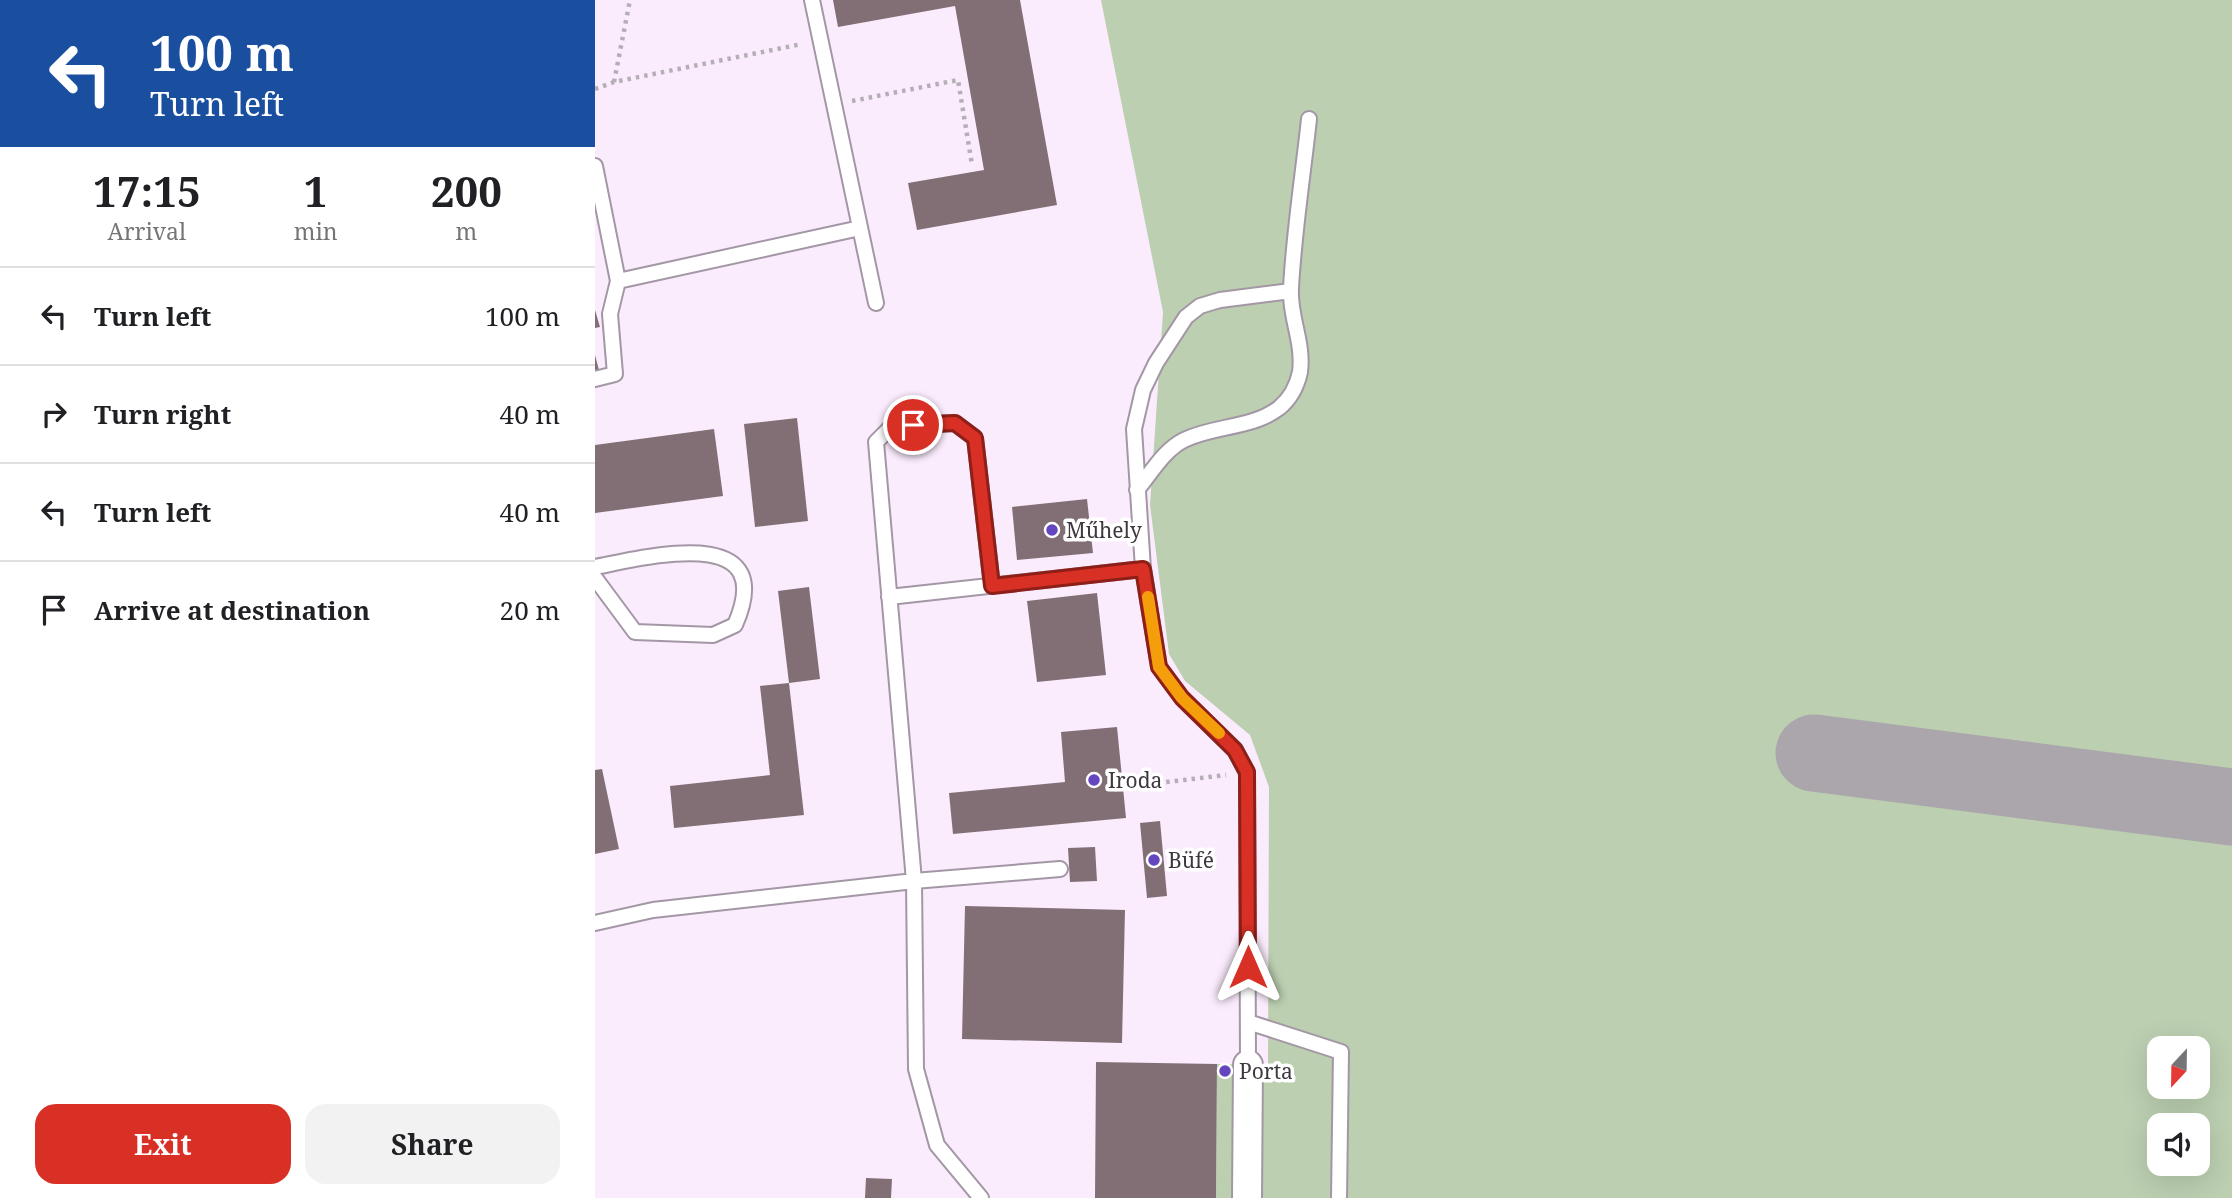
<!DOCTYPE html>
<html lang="en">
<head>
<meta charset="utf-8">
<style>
  :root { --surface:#fff; --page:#f2f2f2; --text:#202124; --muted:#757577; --line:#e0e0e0; --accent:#d93025 }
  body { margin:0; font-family:"Noto Serif",serif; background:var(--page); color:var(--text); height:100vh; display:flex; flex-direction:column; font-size:26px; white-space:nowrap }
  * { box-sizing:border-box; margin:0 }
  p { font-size:23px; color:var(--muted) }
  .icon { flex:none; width:38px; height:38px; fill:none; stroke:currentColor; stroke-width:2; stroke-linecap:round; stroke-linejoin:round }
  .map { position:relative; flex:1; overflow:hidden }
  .side { display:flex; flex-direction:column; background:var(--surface); width:595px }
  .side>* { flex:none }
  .hud { background:#1a4fa0; color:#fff; overflow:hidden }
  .needle { width:46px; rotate:202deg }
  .fabs { position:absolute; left:1552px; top:1036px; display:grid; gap:14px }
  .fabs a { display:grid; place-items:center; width:63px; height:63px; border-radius:14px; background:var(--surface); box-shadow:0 7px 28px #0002; font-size:35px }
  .pin { position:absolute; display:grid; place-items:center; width:60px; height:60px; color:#fff; margin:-30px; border:4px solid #fff; border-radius:50%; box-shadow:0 2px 7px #0007 }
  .me { position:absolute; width:77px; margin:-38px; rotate:0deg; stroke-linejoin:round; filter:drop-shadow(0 0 5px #0008) }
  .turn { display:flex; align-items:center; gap:24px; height:147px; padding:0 35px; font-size:32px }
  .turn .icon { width:91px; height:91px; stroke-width:2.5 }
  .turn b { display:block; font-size:49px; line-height:60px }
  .eta { display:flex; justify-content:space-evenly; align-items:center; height:119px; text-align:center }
  .eta b { font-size:42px; font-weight:700; line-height:49px }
  .primary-button { display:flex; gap:14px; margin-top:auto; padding:14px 35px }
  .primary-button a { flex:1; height:80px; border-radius:21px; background:var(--accent); color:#fff; font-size:28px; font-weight:700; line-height:80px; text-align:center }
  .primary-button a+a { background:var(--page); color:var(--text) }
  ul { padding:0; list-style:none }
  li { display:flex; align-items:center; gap:21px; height:98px; padding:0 35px; border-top:2px solid var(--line) }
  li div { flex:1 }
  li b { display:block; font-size:26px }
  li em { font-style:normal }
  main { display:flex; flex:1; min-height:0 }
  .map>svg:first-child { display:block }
  .built { fill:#fbecfd; fill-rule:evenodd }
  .green { fill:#bccfb1; fill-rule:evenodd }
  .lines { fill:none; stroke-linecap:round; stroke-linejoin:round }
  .taxiway { stroke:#aaa6ac; stroke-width:77 }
  .building { fill:#826f75 }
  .service-casing { stroke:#a397a5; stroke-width:18 }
  .minor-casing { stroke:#a397a5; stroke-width:32 }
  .path { stroke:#b4afb5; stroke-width:4.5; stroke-dasharray:3.5 5; stroke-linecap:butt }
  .service { stroke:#fff; stroke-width:14 }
  .minor { stroke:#fff; stroke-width:28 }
  .route-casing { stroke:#8d1f18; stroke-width:18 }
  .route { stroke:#d93025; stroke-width:12 }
  .slow { stroke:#f59e0b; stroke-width:12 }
  .poi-dot { fill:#6446be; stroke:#fff; stroke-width:2.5 }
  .labels { text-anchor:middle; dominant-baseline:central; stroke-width:7; stroke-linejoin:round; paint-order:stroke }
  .poi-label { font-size:21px; fill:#3e393f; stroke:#fff; text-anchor:start }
</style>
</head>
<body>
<main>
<section class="side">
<div class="hud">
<div class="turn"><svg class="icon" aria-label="left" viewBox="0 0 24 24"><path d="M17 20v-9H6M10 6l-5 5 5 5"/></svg><div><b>100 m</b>Turn left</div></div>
</div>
<div class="eta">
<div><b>17:15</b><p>Arrival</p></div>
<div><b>1</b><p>min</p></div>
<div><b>200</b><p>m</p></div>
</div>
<ul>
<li><svg class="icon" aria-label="left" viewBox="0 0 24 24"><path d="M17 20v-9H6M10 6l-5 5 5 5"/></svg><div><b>Turn left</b></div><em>100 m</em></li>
<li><svg class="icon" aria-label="right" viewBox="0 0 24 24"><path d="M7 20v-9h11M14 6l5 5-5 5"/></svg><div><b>Turn right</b></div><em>40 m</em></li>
<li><svg class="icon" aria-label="left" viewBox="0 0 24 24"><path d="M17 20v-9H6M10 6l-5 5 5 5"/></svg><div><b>Turn left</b></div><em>40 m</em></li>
<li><svg class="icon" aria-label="arrive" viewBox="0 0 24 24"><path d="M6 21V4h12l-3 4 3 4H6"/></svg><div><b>Arrive at destination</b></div><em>20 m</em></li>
</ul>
<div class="primary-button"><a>Exit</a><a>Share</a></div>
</section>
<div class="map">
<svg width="1637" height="1198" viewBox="0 0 1637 1198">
  <rect width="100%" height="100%" fill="#fdf8fe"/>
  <path class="built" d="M0 0H1637V1198L673 1066 623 1064 621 1198H0ZM1564 1048H1603V1087H1564ZM1564 1125H1603V1164H1564Z"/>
  <path class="green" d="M506 0H1637V1198H621L622 1064 673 1065 674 787 655 735 590 681 574 654 555 505 568 312ZM1564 1048H1603V1087H1564ZM1564 1125H1603V1164H1564Z"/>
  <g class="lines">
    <path class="taxiway" d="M1219 753 1637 807"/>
  </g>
  <path class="building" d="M238 0H425L462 205 322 230 313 183 389 170 360 6 243 27Z
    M0 310 5 327 0 328Z
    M0 355 5 374 0 375Z
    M202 418 213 521 160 527 149 424Z
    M119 429 128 496 0 513V445Z
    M492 499 498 553 422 560 417 507Z
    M214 587 225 679 194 683 183 591Z
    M502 593 511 675 442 682 432 601Z
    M194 683 209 815 79 828 75 786 175 775 165 686Z
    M522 727 531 818 358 834 354 793 470 782 466 732Z
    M7 769 24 849 0 854V770Z
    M565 821 572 896 552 898 545 823Z
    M500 847 502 881 475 882 473 848Z
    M370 906 530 910 527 1043 367 1039Z
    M501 1062 622 1064 621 1198H500Z
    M625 1065H635V1077H625Z
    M271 1178 297 1179 296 1198H270Z"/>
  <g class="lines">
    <g class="service-casing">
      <path id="service" d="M217 0 281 303
        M0 166 23 281 265 228
        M0 379 20 374 15 314 23 281
        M542 490C556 473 569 450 589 440 620 425 656 429 684 408 695 399 702 386 705 372 709 342 694 316 696 288 699 231 708 175 714 119
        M0 567C52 557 185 522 140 625L118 635 40 632 0 578
        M294 597 548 569
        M0 923 58 910 319 881 465 869
        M653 1022 746 1052 744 1198
        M653 1065 652 773 640 750 587 698 564 667 548 569 539 429 548 390 561 363 591 317 605 306 625 300 696 291
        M386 1198 342 1145 321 1069 319 881 281 442 297 426 360 423 380 438 397 586"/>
    </g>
    <g class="minor-casing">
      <path id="minor" d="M652 1198 653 1065"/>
    </g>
    <path class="path" d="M19 82 35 0
      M0 89 19 82 207 44
      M257 101 363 80 377 165
      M527 778 530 787 631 775"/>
    <use href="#service" class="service"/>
    <use href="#minor" class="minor"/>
  </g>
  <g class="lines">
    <g class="route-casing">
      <path id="route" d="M318 425 360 423 380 438 397 586 548 569 564 667 587 698 640 750 652 772 653 967"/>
    </g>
    <use href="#route" class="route"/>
    <path class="slow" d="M553 597 564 667 587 698 624 733"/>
  </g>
  <g class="poi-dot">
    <circle cx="457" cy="530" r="7"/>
    <circle cx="499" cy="780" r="7"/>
    <circle cx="559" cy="860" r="7"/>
    <circle cx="630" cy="1071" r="7"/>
  </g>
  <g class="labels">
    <g class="poi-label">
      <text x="471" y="530">Műhely</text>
      <text x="513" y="780">Iroda</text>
      <text x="573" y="860">Büfé</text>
      <text x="644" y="1071">Porta</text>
    </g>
  </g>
</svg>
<div class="fabs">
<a><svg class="needle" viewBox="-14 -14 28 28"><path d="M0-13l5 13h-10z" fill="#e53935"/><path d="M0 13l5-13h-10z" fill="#757577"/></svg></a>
<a><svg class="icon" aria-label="sound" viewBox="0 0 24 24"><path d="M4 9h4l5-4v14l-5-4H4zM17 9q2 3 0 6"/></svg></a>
</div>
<div class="pin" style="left:318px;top:425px;background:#d93025"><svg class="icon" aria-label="arrive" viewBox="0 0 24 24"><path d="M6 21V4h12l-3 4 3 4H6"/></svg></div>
<svg class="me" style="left:653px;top:967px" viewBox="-20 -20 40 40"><path d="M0-17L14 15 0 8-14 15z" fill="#d93025" stroke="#fff" stroke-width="4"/></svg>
</div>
</main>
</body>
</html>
